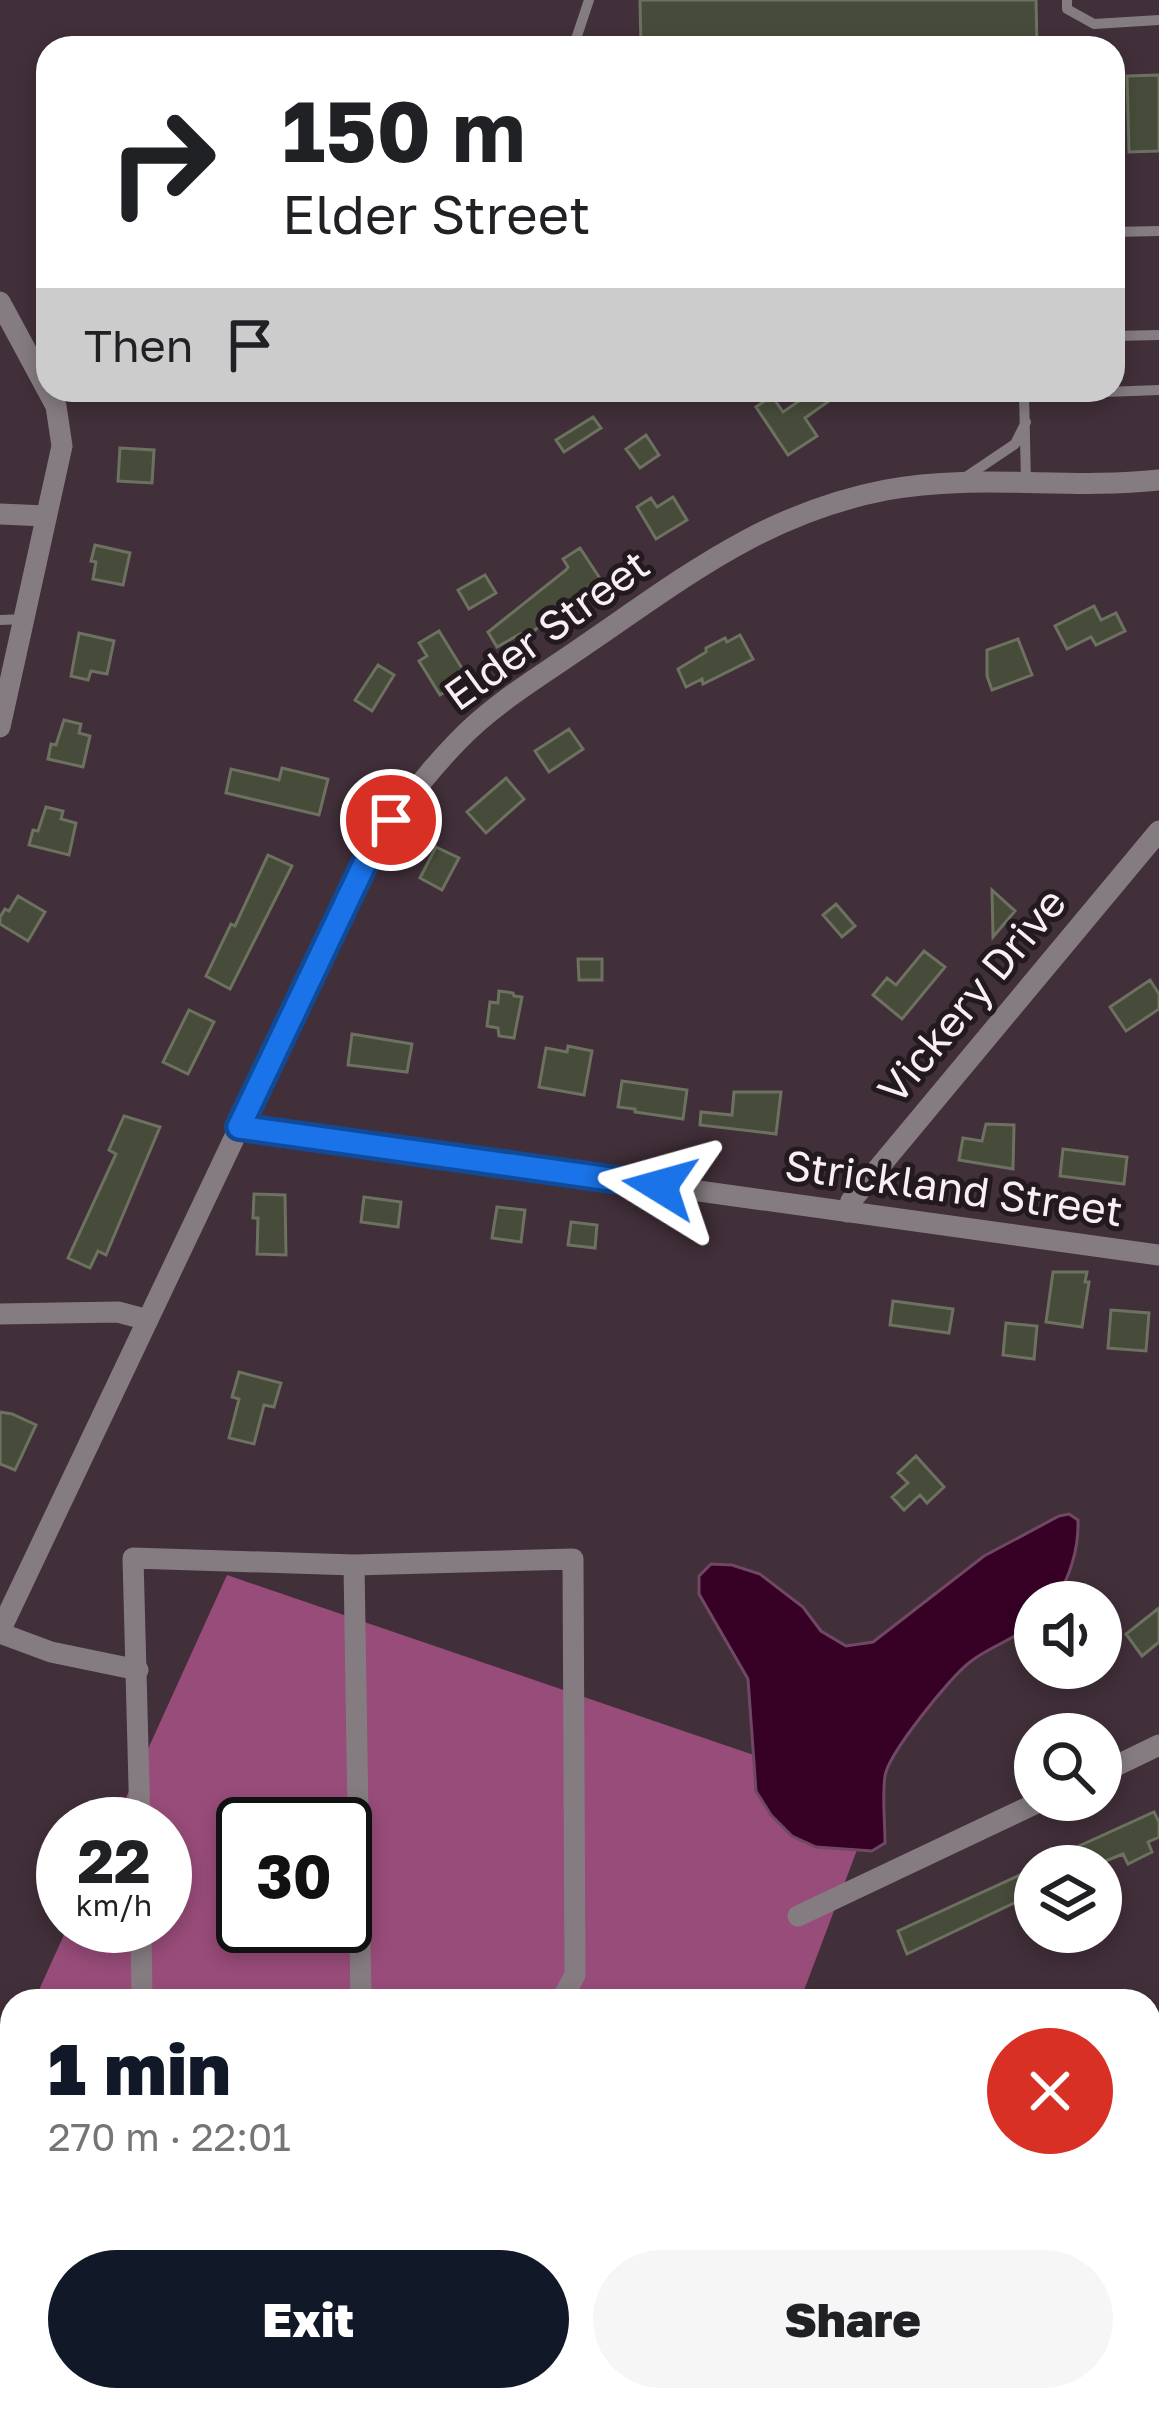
<!DOCTYPE html>
<html lang="en">
<head>
<meta charset="utf-8">
<style>
  :root { --surface:#fff; --page:#f6f6f6; --text:#202124; --muted:#757577; --accent:#111827 }
  body { margin:0; font-family:"Golos Text",sans-serif; background:var(--page); color:var(--text); height:100vh; display:flex; flex-direction:column; font-size:45px; white-space:nowrap }
  * { box-sizing:border-box; margin:0 }
  p { font-size:39px; color:var(--muted) }
  .icon { flex:none; width:66px; height:66px; fill:none; stroke:currentColor; stroke-width:2; stroke-linecap:round; stroke-linejoin:round }
  .map { position:relative; flex:1; overflow:hidden }
  .details { position:absolute; left:0px; top:1989px; width:1161px; height:423px; display:flex; flex-direction:column; background:var(--surface); border-radius:36px 36px 0 0; box-shadow:0 6px 18px #0003 }
  .details>* { flex:none }
  .hud { position:absolute; left:36px; top:36px; width:1089px; height:366px; border-radius:36px; box-shadow:0 6px 18px #0003; background:#fff; color:var(--text); overflow:hidden }
  .buttons { position:absolute; left:1014px; top:1581px; display:grid; gap:24px }
  .buttons a { display:grid; place-items:center; width:108px; height:108px; border-radius:50%; background:var(--surface); box-shadow:0 6px 18px #0003; font-size:60px }
  .speed { position:absolute; left:36px; top:1797px; display:flex; gap:24px; font-size:60px; font-weight:700; text-align:center }
  .speed>* { display:grid; place-content:center; width:156px; height:156px; border-radius:50%; background:var(--surface); box-shadow:0 6px 18px #0003; line-height:1 }
  .speed small { font-size:30px; font-weight:400 }
  .speed .limit { border:6px solid #111; border-radius:18px; background:#fff; color:#111 }
  .pin { position:absolute; display:grid; place-items:center; width:102px; height:102px; color:#fff; margin:-51px; border:6px solid #fff; border-radius:50%; box-shadow:0 3px 12px #0007 }
  .me { position:absolute; width:132px; margin:-66px; rotate:278deg; stroke-linejoin:round; filter:drop-shadow(0 0 9px #0008) }
  .turn { display:flex; align-items:center; gap:42px; height:252px; padding:0 48px; font-size:54px }
  .turn .icon { width:156px; height:156px; stroke-width:2.5 }
  .turn b { display:block; font-size:84px; line-height:102px }
  .then { display:flex; align-items:center; height:114px; padding:0 48px; background:#0003; gap:24px; font-size:45px }
  .round { display:grid; place-items:center; flex:none; width:126px; height:126px; border-radius:63px; background:var(--page) }
  .head { display:flex; align-items:center; justify-content:space-between; height:204px; padding:0 48px }
  h1 { font-size:72px; font-weight:800; line-height:90px; color:var(--accent) }
  .primary-button { display:flex; gap:24px; margin-top:auto; padding:24px 48px }
  .primary-button a { flex:1; height:138px; border-radius:72px; background:var(--accent); color:#fff; font-size:48px; font-weight:800; line-height:138px; text-align:center }
  .primary-button a+a { background:var(--page); color:var(--text) }
  .map>svg:first-child { display:block }
  .forest { fill:#984c79; fill-rule:evenodd }
  .water { fill:#360125; stroke:#704863; stroke-width:3 }
  .building { fill:#474c3a; stroke:#6c725f; stroke-width:3 }
  .lines { fill:none; stroke-linecap:round; stroke-linejoin:round }
  .lane { stroke:#857c81; stroke-width:10 }
  .street { stroke:#857c81; stroke-width:21 }
  .route-casing { stroke:#114b97; stroke-width:30 }
  .route { stroke:#1a73e8; stroke-width:21 }
  .labels { text-anchor:middle; dominant-baseline:central; stroke-width:10; stroke-linejoin:round; paint-order:stroke }
  .street-label { font-size:42px; fill:#f9eef3; stroke:#221a1f }
</style>
</head>
<body>
<div class="map">
<svg width="1159" height="2410" viewBox="0 0 1159 2410">
  <rect width="100%" height="100%" fill="#412f39"/>
  <path class="forest" d="M227 1575 877 1797 800 2001H34L68 1926H165V1824H114ZM243 1824H345V1926H243Z"/>
  <path class="water" d="M1069 1514 1078 1520C1079 1547 1070 1580 1053 1602H1035V1622C1015 1640 990 1646 970 1662 951 1676 888 1754 885 1776 882 1797 885 1821 885 1843L872 1851 816 1847 792 1836 771 1815 756 1791 748 1679 699 1594V1576L711 1564 732 1565 760 1574 803 1607 821 1631 846 1646 873 1642 984 1556 1059 1516Z"/>
  <path class="building" d="M640 0H1036L1037 48H641Z
    M1159 75V151L1129 152 1127 76Z
    M815 390H821L829 401 805 418 817 436 788 455 756 407 772 396 783 412Z
    M593 417 601 428 564 452 556 440Z
    M646 435 659 455 640 468 626 449Z
    M120 448 154 450 152 483 118 481Z
    M673 497 687 520 656 539 637 507 651 498 657 507Z
    M95 545 130 553 123 585 93 579 96 562 91 561Z
    M580 548 601 580 584 590 587 596 572 607 570 603 531 633 520 634 497 647 488 632 566 570 568 567 563 559Z
    M485 575 496 593 469 609 458 590Z
    M1094 606 1101 620 1116 613 1125 631 1096 645 1091 637 1067 649 1055 626Z
    M439 631 468 678 440 695 419 661 427 656 419 643Z
    M79 633 114 641 107 674 91 671 88 680 71 676Z
    M740 635 753 659 703 684 702 679 686 687 678 669 706 652V648L725 638 727 642Z
    M1018 639 1032 675 992 690 987 676V650Z
    M378 665 394 675 372 711 355 700Z
    M64 720 81 724 79 733 90 736 83 767 48 759 51 744 56 745Z
    M569 729 583 749 549 772 535 751Z
    M282 768 328 779 319 815 226 793 231 769 279 780Z
    M506 778 524 799 486 833 467 812Z
    M46 807 63 811 61 819 76 823 69 855 29 845 33 830 38 831Z
    M436 847 459 858 442 890 420 878Z
    M268 855 292 866 230 989 206 976 231 924 235 926Z
    M992 890 1015 911 993 937Z
    M18 896 45 912 28 941 0 924V917L5 909 9 911Z
    M836 904 855 926 842 937 823 915Z
    M924 951 945 967 902 1019 873 995 887 978 896 985Z
    M578 959H602V980H579Z
    M1150 980 1159 994V1009L1126 1031 1110 1007Z
    M499 991 513 993 514 996 522 997 514 1038 499 1036 498 1028 487 1026 490 1002 498 1003Z
    M189 1010 214 1022 188 1074 163 1062Z
    M352 1034 412 1044 407 1072 348 1065Z
    M568 1046 592 1051 584 1095 539 1087 546 1048 567 1052Z
    M622 1081 687 1090 683 1119 635 1112V1109L618 1107Z
    M734 1092H781L776 1134 700 1125 701 1112 732 1115Z
    M124 1116 160 1127 106 1255 98 1251 90 1268 68 1258 116 1154 109 1150Z
    M986 1124 1014 1125 1013 1169 959 1160 963 1138 982 1141Z
    M1063 1149 1127 1157 1124 1184 1060 1176Z
    M254 1194 285 1195 286 1255 257 1254 258 1218H253Z
    M364 1197 401 1202 398 1227 361 1222Z
    M497 1207 525 1210 521 1242 492 1238Z
    M571 1222 597 1225 595 1248 568 1245Z
    M1053 1272H1087L1085 1282H1089L1082 1327 1046 1322Z
    M893 1301 953 1309 949 1333 890 1325Z
    M1111 1310 1149 1313 1146 1351 1108 1348Z
    M1006 1323 1037 1326 1034 1359 1003 1355Z
    M239 1372 281 1383 274 1407 264 1405 254 1444 229 1438 239 1399 232 1397Z
    M0 1412 12 1414 36 1425 15 1470 0 1464Z
    M916 1456 944 1487 927 1503 920 1495 904 1510 892 1497 908 1483 898 1473Z
    M1159 1608V1642L1142 1656 1126 1634Z
    M1154 1812 1159 1822V1837L1148 1842 1152 1852 1128 1864 1123 1854 1093 1866H1035Z
    M1035 1868V1893L907 1954 898 1931Z"/>
  <g class="lines">
    <path class="lane" d="M1067 0V9L1094 24 1159 20
      M573 48 589 0
      M1113 232 1159 231
      M1113 336 1159 335
      M1024 393 1026 483
      M1025 395 1159 390
      M963 479 1015 444 1026 422
      M0 620 24 619
      M73 2400 74 2410
      M131 2400V2410"/>
    <path class="street" d="M0 302 56 406 62 446 0 727
      M0 514 46 516
      M239 1127 1159 1255
      M847 1212 851 1201 1159 831
      M0 1314 118 1312 148 1320
      M354 1565 573 1559 575 1975 561 2001
      M0 1631 364 865C391 820 420 780 457 742 495 702 544 674 588 643 686 576 766 513 886 490 976 473 1068 490 1159 480
      M0 1633 51 1652 138 1670
      M1101 1773 1159 1745
      M140 1824 133 1558 354 1565 361 2001
      M798 1916 1043 1800
      M141 1926 142 2001
      M1149 2109H1159
      M1149 2330H1159
      M764 2410 773 2400"/>
  </g>
  <g class="lines">
    <g class="route-casing">
      <path id="route" d="M391 820 364 865 239 1127 660 1186"/>
    </g>
    <use href="#route" class="route"/>
  </g>
  <g class="labels">
    <g class="street-label">
      <text transform="translate(546 629) rotate(-36)">Elder Street</text>
      <text transform="translate(971 995) rotate(-50)">Vickery Drive</text>
      <text transform="translate(954 1187) rotate(8)">Strickland Street</text>
    </g>
  </g>
</svg>
<div class="buttons">
<a><svg class="icon" aria-label="sound" viewBox="0 0 24 24"><path d="M4 9h4l5-4v14l-5-4H4zM17 9q2 3 0 6"/></svg></a>
<a><svg class="icon" aria-label="search" viewBox="0 0 24 24"><circle cx="10" cy="10" r="6"/><path d="M15 15l6 6"/></svg></a>
<a><svg class="icon" aria-label="layers" viewBox="0 0 24 24"><path d="M12 4l9 5-9 5-9-5zM3 14l9 5 9-5"/></svg></a>
</div>
<div class="speed"><div>22<small>km/h</small></div><div class="limit">30</div></div>
<div class="pin" style="left:391px;top:820px;background:#d93025"><svg class="icon" aria-label="arrive" viewBox="0 0 24 24"><path d="M6 21V4h12l-3 4 3 4H6"/></svg></div>
<svg class="me" style="left:660px;top:1186px" viewBox="-20 -20 40 40"><path d="M0-17L14 15 0 8-14 15z" fill="#1a73e8" stroke="#fff" stroke-width="4"/></svg>
<div class="hud">
<div class="turn"><svg class="icon" aria-label="right" viewBox="0 0 24 24"><path d="M7 20v-9h11M14 6l5 5-5 5"/></svg><div><b>150 m</b>Elder Street</div></div>
<div class="then">Then<svg class="icon" aria-label="arrive" viewBox="0 0 24 24"><path d="M6 21V4h12l-3 4 3 4H6"/></svg></div>
</div>
<section class="details">
<div class="head"><div><h1>1 min</h1><p>270 m · 22:01</p></div><a class="round" style="background:#d93025;color:#fff"><svg class="icon" aria-label="close" viewBox="0 0 24 24"><path d="M6 6l12 12M18 6L6 18"/></svg></a></div>
<div class="primary-button"><a>Exit</a><a>Share</a></div>
</section>
</div>
</body>
</html>
